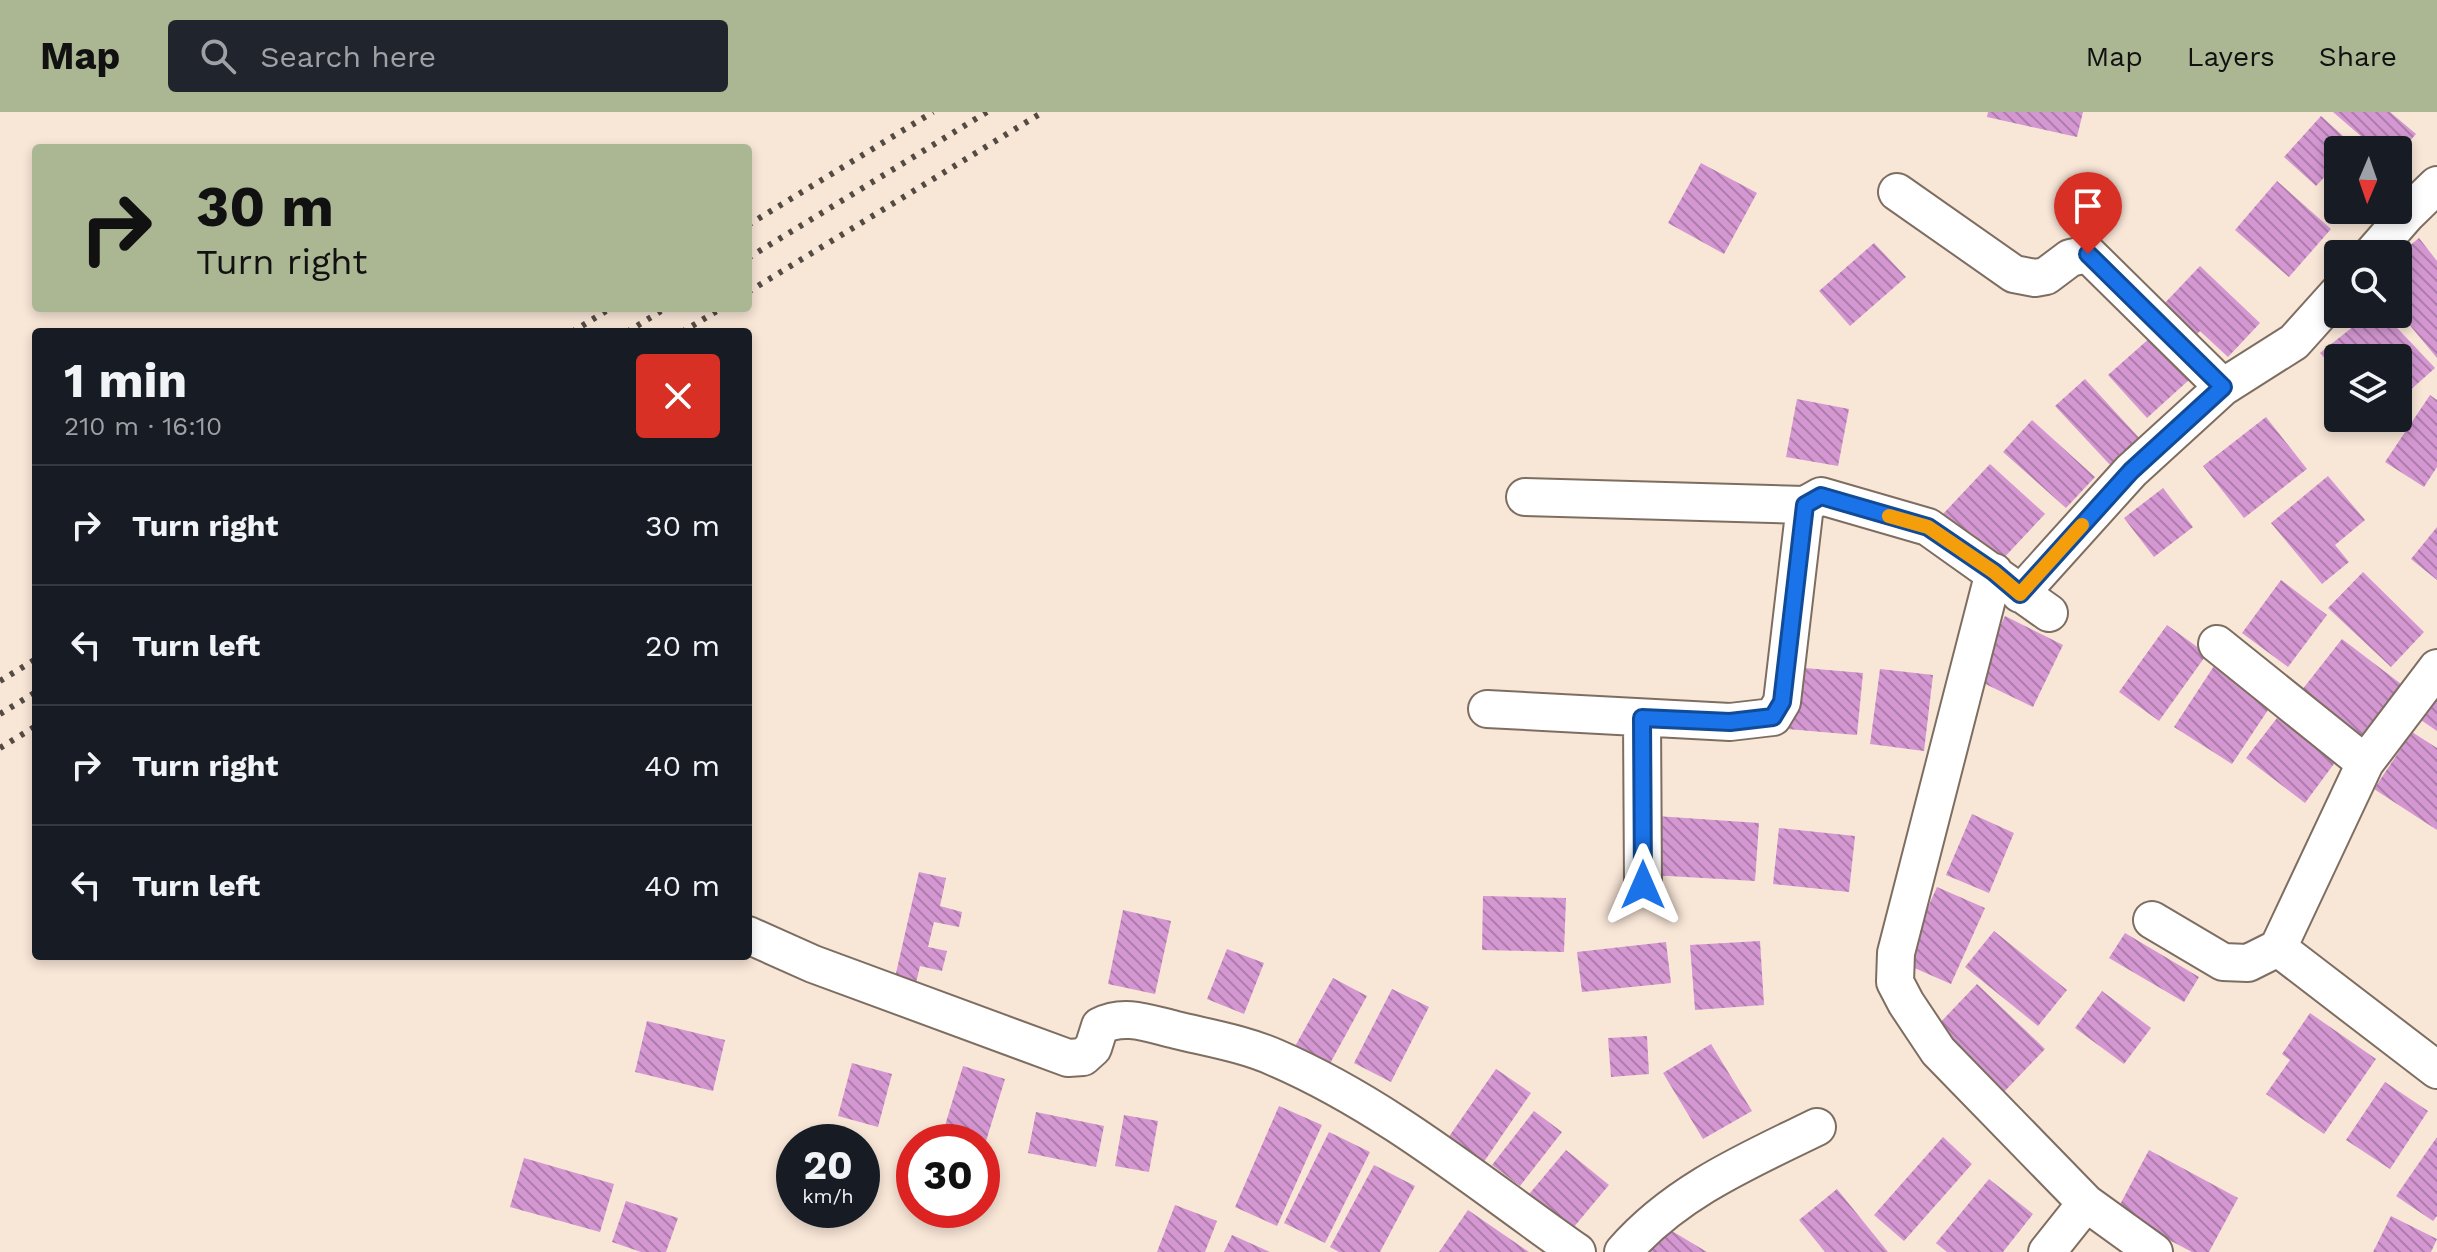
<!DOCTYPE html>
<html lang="en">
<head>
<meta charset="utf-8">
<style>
  :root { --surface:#171b24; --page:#20242c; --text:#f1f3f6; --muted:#9ea1a6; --line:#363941; --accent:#abb693 }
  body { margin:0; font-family:"Work Sans",sans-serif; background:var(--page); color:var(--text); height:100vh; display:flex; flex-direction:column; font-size:30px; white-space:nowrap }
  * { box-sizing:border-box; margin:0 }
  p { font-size:26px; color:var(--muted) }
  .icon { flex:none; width:44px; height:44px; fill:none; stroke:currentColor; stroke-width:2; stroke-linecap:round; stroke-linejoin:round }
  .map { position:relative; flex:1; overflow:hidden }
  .drawer { position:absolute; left:32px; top:216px; width:720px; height:632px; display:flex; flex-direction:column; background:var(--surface); border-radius:8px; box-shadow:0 4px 12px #0003 }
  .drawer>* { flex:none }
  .guide { position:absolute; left:32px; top:32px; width:720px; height:168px; border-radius:8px; box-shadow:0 4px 12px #0003; background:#abb693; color:#111; overflow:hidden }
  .needle { width:52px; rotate:182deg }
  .tools { position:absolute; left:2324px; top:24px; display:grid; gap:16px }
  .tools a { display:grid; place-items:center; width:88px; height:88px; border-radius:8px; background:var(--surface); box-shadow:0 4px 12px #0003; font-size:40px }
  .speed { position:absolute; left:776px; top:1012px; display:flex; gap:16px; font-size:40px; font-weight:700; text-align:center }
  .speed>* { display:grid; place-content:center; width:104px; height:104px; border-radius:50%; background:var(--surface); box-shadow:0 4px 12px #0003; line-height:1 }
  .speed small { font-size:20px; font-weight:400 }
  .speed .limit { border:12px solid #d22; background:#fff; color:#111 }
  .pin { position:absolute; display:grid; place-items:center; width:68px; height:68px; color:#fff; margin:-82px -34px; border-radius:50% 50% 50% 0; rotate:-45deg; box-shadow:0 0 8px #0007 }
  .pin .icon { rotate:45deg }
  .me { position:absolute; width:88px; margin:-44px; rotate:0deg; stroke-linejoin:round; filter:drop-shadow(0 0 6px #0008) }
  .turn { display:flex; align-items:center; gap:28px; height:168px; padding:0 32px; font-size:36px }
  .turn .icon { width:104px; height:104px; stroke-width:2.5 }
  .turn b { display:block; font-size:56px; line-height:68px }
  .round { display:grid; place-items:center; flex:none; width:84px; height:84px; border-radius:8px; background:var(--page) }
  .summary { display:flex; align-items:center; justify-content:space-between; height:136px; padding:0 32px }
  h1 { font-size:48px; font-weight:700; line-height:60px }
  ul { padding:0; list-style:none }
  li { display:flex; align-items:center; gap:24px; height:120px; padding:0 32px; border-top:2px solid var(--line) }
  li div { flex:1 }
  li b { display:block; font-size:30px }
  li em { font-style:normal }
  header { display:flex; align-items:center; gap:48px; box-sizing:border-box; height:112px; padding:0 40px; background:var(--accent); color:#111 }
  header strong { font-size:38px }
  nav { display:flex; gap:44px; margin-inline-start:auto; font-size:28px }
  .search { width:560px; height:72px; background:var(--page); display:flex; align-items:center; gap:20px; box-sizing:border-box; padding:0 28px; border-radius:8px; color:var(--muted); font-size:30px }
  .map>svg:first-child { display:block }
  .building { fill:url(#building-back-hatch) }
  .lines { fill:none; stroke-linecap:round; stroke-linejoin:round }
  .minor-casing { stroke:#7e6e61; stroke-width:40 }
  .minor { stroke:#fff; stroke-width:36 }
  .rail { stroke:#534a43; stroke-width:6; stroke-dasharray:4 8; stroke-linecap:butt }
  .route-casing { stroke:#114b97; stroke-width:20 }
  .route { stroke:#1a73e8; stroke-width:14 }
  .slow { stroke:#f59e0b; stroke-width:14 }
</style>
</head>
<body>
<header>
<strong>Map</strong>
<div class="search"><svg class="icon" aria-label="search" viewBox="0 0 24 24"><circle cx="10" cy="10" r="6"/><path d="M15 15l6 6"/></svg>Search here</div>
<nav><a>Map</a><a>Layers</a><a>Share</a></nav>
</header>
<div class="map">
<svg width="2437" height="1140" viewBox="0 0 2437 1140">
  <defs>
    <pattern id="building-back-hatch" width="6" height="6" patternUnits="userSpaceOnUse" patternTransform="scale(2)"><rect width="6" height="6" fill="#d497d2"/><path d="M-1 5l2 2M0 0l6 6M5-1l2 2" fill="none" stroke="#ad7cab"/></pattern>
  </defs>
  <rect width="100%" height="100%" fill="#f8e6d7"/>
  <path class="building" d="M1988 0H2083L2077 25 1987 5Z
    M2333 0H2390L2416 22 2398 42V38H2377Z
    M2321 4 2354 34 2350 38H2338V51L2316 74 2284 45Z
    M1701 51 1757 81 1724 142 1668 111Z
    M2277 69 2331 117 2289 165 2235 118Z
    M2419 126 2437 149V246L2398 199V143Z
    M1874 131 1906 165 1850 214 1819 179Z
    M2200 154 2260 211 2228 245 2200 219 2194 225 2162 194Z
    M2369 202H2384L2435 256 2398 289V246H2338V261L2320 241Z
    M2151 225 2190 267 2147 306 2108 263Z
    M2085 267 2142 329 2112 355 2055 294Z
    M2430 283 2437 288V355L2424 375 2385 350Z
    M1797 287 1849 297 1838 354 1786 345Z
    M2266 305 2307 357 2244 406 2203 354Z
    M2032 308 2095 365 2066 396 2003 340Z
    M1990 352 2045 402 1998 452 1943 402Z
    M2328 364 2365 408 2335 433 2349 450 2322 472 2271 411Z
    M2163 376 2193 415 2154 445 2124 406Z
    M2437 415V468L2411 447Z
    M2363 460 2424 520 2391 555 2328 496Z
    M2281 468 2327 503 2288 555 2242 521Z
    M2005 504 2063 533 2033 595 1975 567Z
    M2167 513 2207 542 2159 609 2119 580Z
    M2342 527 2405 575 2361 631 2298 583Z
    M2216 551 2274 589 2232 652 2174 615Z
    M1793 555 1863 561 1857 623 1787 617Z
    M1880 557 1933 563 1924 639 1870 632Z
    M2437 579V619L2418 606Z
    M2284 597 2342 641 2305 691 2246 646Z
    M2412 620 2437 636V718L2374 677Z
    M1972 702 2014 721 1989 781 1946 763Z
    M1656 704 1759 711 1755 769 1651 763Z
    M1779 716 1855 724 1849 780 1773 772Z
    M919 760 946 766 940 794 962 800 959 815 934 810 928 835 947 839 942 859 920 854 915 875 894 870Z
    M1937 775 1985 796 1951 872 1903 851Z
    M1483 784 1566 786 1564 840 1482 838Z
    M1123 798 1171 809 1155 882 1108 872Z
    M1994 819 2067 878 2038 914 1965 855Z
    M2125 821 2199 865 2184 890 2109 846Z
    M1760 829 1764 893 1695 898 1690 833Z
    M1666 830 1671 871 1582 880 1577 840Z
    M1227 837 1264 851 1244 902 1207 887Z
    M1333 866 1367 884 1327 957 1293 938Z
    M1977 872 2045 937 2004 980 1935 916Z
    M1392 877 1429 895 1391 970 1354 951Z
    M2102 879 2151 916 2124 952 2075 916Z
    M2310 901 2376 947 2324 1022 2266 982 2290 948 2282 942Z
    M647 909 725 928 713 979 635 960Z
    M1647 924 1649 962 1611 965 1608 926Z
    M1711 932 1752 999 1703 1027 1663 961Z
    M852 951 892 962 878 1015 838 1004Z
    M963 954 1005 967 983 1039 982 1030H940Z
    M1496 957 1531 981 1477 1060 1441 1036Z
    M2385 970 2428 999 2390 1057 2346 1028Z
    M1279 994 1322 1013 1277 1114 1235 1095Z
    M1534 999 1562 1020 1520 1074 1492 1053Z
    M1036 1000 1104 1014 1096 1055 1028 1041Z
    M1124 1003 1158 1009 1149 1060 1115 1054Z
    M1329 1020 1370 1040 1325 1131 1284 1111Z
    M1943 1025 1972 1052 1904 1129 1874 1103Z
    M2437 1025V1104L2433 1109 2396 1084Z
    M1566 1038 1609 1073 1568 1122 1525 1087Z
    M2149 1038 2238 1086 2209 1140H2192L2116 1100Z
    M524 1046 614 1072 600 1120 510 1095Z
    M1374 1053 1415 1074 1380 1140H1339L1330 1135Z
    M1989 1067 2033 1102 2003 1140H1947L1936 1131Z
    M1837 1077 1888 1140H1825L1799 1108Z
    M626 1089 678 1106 666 1140H641L612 1130Z
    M1175 1093 1217 1109 1205 1140H1157Z
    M1468 1098 1529 1140H1439Z
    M2391 1104 2437 1127 2431 1140H2373Z
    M1662 1113 1707 1140H1645Z
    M1232 1123 1270 1140H1224Z"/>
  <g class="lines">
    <g class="minor-casing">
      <path id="minor" d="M1897 80 2014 162 2035 166 2046 164 2070 146 2088 142 2223 275
        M2372 142 2407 102 2437 73
        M1525 385 1805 393 1821 384 1928 415 2049 501
        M1994 460 1896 841 1895 870 1906 891 1938 939 2086 1091 2154 1140
        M2020 482 2131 359 2223 275 2294 230 2338 181
        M2217 532 2365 651
        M1487 597 1730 610 1773 605 1782 590 1805 393
        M1642 606 1643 773
        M2152 808 2223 850 2248 851 2278 836 2437 958
        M748 823 813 852 1068 946 1083 945 1093 936 1100 914C1125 901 1150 912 1176 918 1209 926 1245 932 1276 946 1385 993 1480 1072 1577 1140
        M2278 836 2365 651 2437 556
        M1623 1140C1675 1080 1747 1049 1817 1015
        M2047 1140 2086 1091"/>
    </g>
    <use href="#minor" class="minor"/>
    <path class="rail" d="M748 113 933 0
      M748 146 987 0
      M748 180 1043 0
      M572 220 611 196
      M627 220 666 196
      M682 220 722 196
      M0 569 36 547
      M0 602 36 580
      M0 636 36 614"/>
  </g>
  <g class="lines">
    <g class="route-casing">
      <path id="route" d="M1643 773 1642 606 1730 610 1773 605 1782 590 1805 393 1821 384 1928 415 1994 460 2020 482 2131 359 2223 275 2088 142"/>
    </g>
    <use href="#route" class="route"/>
    <path class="slow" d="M1889 404 1928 415 1994 460 2020 482 2082 413"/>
  </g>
</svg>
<div class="tools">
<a><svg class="needle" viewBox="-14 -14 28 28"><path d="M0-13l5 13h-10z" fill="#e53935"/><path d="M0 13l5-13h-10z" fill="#9ea1a6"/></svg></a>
<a><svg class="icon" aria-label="search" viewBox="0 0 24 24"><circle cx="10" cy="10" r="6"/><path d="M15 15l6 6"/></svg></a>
<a><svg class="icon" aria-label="layers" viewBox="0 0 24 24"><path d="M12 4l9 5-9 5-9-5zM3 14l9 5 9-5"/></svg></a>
</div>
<div class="speed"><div>20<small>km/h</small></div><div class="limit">30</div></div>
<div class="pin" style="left:2088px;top:142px;background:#d93025"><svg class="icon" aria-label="arrive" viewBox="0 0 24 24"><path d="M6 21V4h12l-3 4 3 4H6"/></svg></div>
<svg class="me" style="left:1643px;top:773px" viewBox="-20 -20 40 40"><path d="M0-17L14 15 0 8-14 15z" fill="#1a73e8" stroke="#fff" stroke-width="4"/></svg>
<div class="guide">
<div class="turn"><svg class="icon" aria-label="right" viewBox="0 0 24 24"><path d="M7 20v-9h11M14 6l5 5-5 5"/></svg><div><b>30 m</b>Turn right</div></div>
</div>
<section class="drawer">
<div class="summary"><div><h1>1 min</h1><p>210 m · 16:10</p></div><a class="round" style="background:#d93025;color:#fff"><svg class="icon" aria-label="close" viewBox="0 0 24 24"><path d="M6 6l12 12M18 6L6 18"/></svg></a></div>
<ul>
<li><svg class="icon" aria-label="right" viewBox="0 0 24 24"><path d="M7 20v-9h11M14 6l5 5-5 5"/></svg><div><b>Turn right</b></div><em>30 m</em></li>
<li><svg class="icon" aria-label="left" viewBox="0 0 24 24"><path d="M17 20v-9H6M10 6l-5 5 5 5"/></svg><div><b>Turn left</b></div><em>20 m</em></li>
<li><svg class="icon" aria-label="right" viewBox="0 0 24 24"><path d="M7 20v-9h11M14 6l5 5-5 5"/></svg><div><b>Turn right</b></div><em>40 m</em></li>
<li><svg class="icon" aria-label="left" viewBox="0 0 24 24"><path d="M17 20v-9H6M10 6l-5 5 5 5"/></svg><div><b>Turn left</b></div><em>40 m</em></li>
</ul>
</section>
</div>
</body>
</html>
